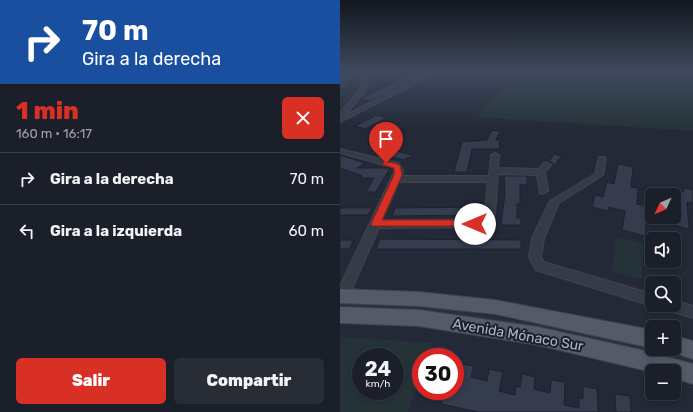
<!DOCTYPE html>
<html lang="es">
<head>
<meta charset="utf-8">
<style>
  :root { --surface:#1a1f29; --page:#272c35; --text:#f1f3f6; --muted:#9fa2a8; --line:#383d46; --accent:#d93025 }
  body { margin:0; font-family:Rubik,sans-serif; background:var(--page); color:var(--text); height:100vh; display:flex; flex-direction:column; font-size:15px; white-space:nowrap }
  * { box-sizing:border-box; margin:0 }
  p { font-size:13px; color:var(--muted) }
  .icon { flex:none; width:22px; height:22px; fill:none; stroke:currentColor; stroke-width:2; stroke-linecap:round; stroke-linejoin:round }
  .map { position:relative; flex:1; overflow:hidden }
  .panel { display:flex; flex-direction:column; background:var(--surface); width:340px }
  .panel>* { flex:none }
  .guide { background:#1a4fa0; color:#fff; overflow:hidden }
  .needle { width:26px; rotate:226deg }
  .fabs { position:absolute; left:305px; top:188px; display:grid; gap:8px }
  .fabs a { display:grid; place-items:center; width:36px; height:36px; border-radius:6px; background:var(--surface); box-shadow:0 2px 6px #0003,0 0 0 1px var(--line); font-size:20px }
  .speed { position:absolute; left:12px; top:348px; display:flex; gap:8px; font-size:20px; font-weight:700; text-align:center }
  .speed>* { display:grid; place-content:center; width:52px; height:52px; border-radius:50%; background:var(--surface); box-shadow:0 2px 6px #0003,0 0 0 1px var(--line); line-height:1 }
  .speed small { font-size:10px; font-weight:400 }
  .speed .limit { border:6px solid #d22; background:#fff; color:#111 }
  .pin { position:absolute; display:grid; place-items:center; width:34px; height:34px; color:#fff; margin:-41px -17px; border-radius:50% 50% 50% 0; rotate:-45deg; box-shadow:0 0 4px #0007 }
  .pin .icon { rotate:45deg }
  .me { position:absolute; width:44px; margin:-22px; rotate:270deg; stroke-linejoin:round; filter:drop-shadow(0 0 3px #0008) }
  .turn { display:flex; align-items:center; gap:14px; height:84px; padding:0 16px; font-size:18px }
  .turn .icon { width:52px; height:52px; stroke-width:2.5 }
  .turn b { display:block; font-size:28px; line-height:34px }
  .round { display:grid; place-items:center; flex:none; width:42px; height:42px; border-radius:6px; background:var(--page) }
  .overview { display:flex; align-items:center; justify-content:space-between; height:68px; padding:0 16px }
  h1 { font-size:24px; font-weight:800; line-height:30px; color:var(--accent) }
  .cta { display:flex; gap:8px; margin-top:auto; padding:8px 16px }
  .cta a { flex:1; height:46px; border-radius:6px; background:var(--accent); color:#fff; font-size:16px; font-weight:800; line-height:46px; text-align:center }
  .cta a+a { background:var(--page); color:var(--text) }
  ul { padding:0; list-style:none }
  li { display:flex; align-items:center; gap:12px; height:52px; padding:0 16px; border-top:1px solid var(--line) }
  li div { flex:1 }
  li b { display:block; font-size:15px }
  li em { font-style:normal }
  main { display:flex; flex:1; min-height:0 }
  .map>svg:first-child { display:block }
  .green { fill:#253338; fill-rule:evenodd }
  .building { fill:#353c4e; stroke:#1e222e }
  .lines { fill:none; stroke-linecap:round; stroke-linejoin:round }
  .minor-casing { stroke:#404451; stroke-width:2 }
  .major-casing { stroke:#404451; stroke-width:2 }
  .minor { fill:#363b48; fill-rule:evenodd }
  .major { fill:#545a68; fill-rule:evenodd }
  .route { fill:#d93025; stroke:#8d1f18 }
  .labels { text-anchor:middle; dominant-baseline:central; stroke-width:4; stroke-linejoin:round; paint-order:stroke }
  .near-street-label { font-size:14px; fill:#b1b6c4; stroke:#1c202c }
</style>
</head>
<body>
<main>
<section class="panel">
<div class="guide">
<div class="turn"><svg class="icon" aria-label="right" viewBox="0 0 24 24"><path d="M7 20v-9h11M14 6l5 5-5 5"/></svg><div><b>70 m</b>Gira a la derecha</div></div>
</div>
<div class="overview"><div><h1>1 min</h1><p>160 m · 16:17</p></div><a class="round" style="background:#d93025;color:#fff"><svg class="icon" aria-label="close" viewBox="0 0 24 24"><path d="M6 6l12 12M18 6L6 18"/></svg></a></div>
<ul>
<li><svg class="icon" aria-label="right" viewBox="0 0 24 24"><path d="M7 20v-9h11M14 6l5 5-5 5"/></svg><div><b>Gira a la derecha</b></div><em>70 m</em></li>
<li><svg class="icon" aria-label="left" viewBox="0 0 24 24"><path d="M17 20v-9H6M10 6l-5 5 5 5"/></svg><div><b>Gira a la izquierda</b></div><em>60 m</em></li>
</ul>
<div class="cta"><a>Salir</a><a>Compartir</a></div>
</section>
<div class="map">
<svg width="353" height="412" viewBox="0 0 353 412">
  <rect width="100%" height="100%" fill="#232937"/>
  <path class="green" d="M181 71H353V131L136 117Z
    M276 237 304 244 302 279 272 271Z
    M0 302 83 306 126 312 197 324 271 339 353 359V365L79 311 0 307Z
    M0 337 93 343 88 357H81V375L68 412H0ZM21 357H55V391H21Z"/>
  <path class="building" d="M2 71H15L6 88H0V74Z
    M75 71H90L31 101 21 99Z
    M37 115 46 118 25 129 15 126Z
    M152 130 160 131 156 140H159L160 149H132L127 172H114L122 142 147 140Z
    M47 149 73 155 64 160 45 155Z
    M214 154 221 156 215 165 209 161Z
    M0 155 25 163 17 168H50L36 192H26L34 178H21L22 176 0 168Z
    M278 164 293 167 291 187 298 188 297 204 312 207V217L307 216 305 236 282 230 285 211 269 207 268 211 252 207 255 195 263 197 267 182 274 184Z
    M164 176H187V185H180V204H177V218H181V225H161L165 193Z
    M345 188 353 190V203L347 202 349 229 328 224V217H334V212L337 213 336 191 343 192Z
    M144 207 143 215 52 216 55 208Z
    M0 208H32L28 215H0Z
    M40 239 181 240V249H36Z
    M0 240H14L9 249H0Z
    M121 364 134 366 131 377 147 381 149 369 163 372 159 391 175 395 176 386 180 387 182 374 195 377 194 389 210 393 211 380 225 382 224 405 239 408V398L243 399V386L257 389 258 412H139L101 404 105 391H115V375H117Z
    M275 394 290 396 291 412H276Z"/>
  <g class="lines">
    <g class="minor-casing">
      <path id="minor" d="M25 71H30L25 91 6 115 93 71H100L0 122V113L19 91Z
        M0 149 58 163 63 170 62 176H149L151 155 155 153 159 155 158 168 199 169 204 163 207 162 211 165 205 172 208 191 203 194 200 193 197 175 158 174 154 224 153 227 39 228 7 300 2 302 0 301V286L55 170 52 167 0 153ZM59 182H148L144 220H42Z
        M259 157H265L266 159 263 175 219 203 204 238 201 257 204 262 312 294V305H315L312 306 196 270 189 257 192 238 210 201 255 174Z
        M334 300 353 306V318L323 309 321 305H334Z"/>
    </g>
    <g class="major-casing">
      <path id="major" d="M0 289 79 292 155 300 312 330V348L155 314 79 306 0 303Z
        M0 307 79 310 198 327 301 350 353 364V384L334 378V371L312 372 198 345 79 326 0 323Z
        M334 336 353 341V359L328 351 327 349H334Z"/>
    </g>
    <use href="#minor" class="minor"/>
    <use href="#major" class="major"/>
  </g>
  <linearGradient id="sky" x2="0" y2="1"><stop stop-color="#13171e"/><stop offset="0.55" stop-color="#3f495e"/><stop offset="1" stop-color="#3f495e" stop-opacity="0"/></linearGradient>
  <rect width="353" height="129" fill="url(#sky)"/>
  <path class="route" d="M43 161H46L60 165 62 175 42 220H135L138 221 140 224 138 226H32L31 224 54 175V168L43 165Z"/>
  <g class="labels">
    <g class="near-street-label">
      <text transform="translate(178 335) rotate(10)">Avenida Mónaco Sur</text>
    </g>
  </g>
</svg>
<div class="fabs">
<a><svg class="needle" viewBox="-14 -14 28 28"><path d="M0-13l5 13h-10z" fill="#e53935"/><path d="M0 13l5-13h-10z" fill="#9fa2a8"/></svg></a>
<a><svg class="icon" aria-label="sound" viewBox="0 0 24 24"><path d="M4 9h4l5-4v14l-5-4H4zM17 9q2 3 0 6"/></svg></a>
<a><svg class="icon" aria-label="search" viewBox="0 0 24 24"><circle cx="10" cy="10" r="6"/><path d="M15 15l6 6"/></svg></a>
<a>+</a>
<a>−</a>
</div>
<div class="speed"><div>24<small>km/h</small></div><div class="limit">30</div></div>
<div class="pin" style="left:46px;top:163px;background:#d93025"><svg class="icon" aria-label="arrive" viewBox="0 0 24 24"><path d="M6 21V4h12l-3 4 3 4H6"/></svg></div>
<svg class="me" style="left:135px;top:224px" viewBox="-20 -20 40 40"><circle r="19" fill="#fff"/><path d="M0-13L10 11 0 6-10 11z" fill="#d93025"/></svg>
</div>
</main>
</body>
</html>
